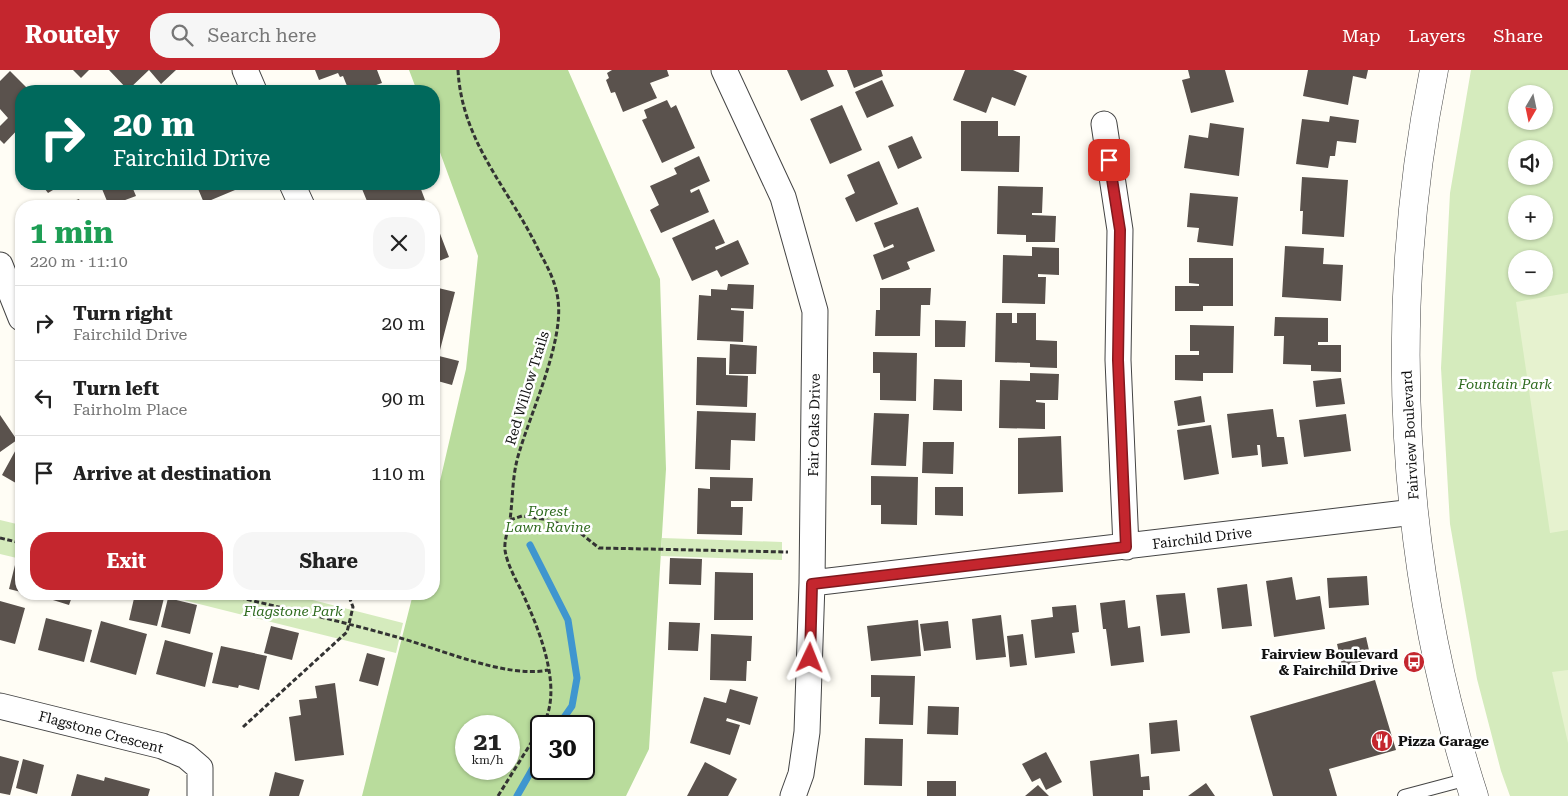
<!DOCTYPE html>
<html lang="en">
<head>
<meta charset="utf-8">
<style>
  :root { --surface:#fff; --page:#f6f6f6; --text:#222; --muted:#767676; --line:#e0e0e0; --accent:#c4262e }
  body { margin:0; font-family:"Roboto Serif",serif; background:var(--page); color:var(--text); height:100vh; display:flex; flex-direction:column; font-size:19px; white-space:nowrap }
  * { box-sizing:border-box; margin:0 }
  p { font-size:16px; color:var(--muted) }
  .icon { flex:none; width:28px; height:28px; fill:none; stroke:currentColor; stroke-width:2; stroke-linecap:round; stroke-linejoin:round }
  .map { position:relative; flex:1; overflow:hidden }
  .side { position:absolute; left:15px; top:130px; width:425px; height:400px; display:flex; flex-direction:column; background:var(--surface); border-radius:20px; box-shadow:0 1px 4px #0004 }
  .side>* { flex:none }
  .top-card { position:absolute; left:15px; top:15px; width:425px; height:105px; border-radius:20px; box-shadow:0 1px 4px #0004; background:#00695c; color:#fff; overflow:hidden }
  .needle { width:32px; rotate:189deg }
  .fabs { position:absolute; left:1508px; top:15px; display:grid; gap:10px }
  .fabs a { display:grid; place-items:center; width:45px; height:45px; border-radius:50%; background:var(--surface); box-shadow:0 1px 4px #0004; font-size:25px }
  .speed { position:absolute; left:455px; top:645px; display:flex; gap:10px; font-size:25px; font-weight:700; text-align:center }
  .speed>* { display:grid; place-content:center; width:65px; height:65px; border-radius:50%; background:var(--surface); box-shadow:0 1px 4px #0004; line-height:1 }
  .speed small { font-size:12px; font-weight:400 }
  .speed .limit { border:2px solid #111; border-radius:8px; background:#fff; color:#111 }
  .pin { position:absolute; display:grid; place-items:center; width:42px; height:42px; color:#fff; margin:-21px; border-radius:10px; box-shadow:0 2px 8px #0006 }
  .me { position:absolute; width:55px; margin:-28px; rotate:2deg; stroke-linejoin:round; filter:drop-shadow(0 0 4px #0008) }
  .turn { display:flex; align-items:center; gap:18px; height:105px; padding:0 15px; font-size:22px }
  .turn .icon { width:65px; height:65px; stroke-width:2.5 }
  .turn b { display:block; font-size:35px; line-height:42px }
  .round { display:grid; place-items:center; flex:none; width:52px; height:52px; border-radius:20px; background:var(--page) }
  .headline { display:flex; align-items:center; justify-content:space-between; height:85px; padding:0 15px }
  h1 { font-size:30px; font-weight:700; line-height:38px; color:#1e9e55 }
  .cta { display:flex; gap:10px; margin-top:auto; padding:10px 15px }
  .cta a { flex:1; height:58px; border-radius:20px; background:var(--accent); color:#fff; font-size:20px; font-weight:700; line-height:58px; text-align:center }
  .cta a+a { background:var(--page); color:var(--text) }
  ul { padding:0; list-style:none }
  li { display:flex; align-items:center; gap:15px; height:75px; padding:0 15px; border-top:1px solid var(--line) }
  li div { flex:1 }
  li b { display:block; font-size:19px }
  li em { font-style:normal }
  header { display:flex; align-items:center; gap:30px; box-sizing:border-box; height:70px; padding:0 25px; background:var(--accent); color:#fff }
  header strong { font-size:24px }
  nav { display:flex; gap:28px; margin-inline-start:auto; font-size:18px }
  .search { width:350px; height:45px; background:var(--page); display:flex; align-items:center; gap:12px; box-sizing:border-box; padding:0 18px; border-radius:20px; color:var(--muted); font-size:19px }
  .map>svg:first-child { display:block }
  .green { fill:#d5ebbd; fill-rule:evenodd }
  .forest { fill:#b9dc9c; fill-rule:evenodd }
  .pitch { fill:#e6f2cf }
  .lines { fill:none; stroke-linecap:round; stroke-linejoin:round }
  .stream { stroke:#3f96cf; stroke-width:7 }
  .building { fill:#5a524d }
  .service-casing { stroke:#444; stroke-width:14 }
  .minor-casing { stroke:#444; stroke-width:27 }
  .tertiary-casing { stroke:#444; stroke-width:29 }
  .path { stroke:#333; stroke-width:3; stroke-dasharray:5 2.5; stroke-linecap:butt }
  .service { stroke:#fff; stroke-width:12 }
  .minor { stroke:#fff; stroke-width:25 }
  .tertiary { stroke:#fff; stroke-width:28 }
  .route-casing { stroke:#7f191e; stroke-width:12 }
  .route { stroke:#c4262e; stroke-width:9 }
  .labels { text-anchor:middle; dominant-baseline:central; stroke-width:5; stroke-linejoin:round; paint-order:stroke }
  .park-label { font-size:14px; font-style:italic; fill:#2f6b1f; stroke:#fff }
  .street-label { font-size:14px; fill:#111; stroke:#fff }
  .poi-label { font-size:14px; font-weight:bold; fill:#111; stroke:#fff; text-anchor:end }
</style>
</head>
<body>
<header>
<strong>Routely</strong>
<div class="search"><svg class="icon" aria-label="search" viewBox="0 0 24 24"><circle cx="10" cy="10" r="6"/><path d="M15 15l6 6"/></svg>Search here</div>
<nav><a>Map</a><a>Layers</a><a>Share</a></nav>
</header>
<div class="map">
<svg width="1568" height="726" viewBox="0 0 1568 726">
  <rect width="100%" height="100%" fill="#fffdf5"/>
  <path class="green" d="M1471 0H1568V726H1510L1501 701 1477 609 1450 454 1441 298 1450 123ZM1516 24H1544V51H1516ZM1516 79H1544V106H1516ZM1516 134H1544V161H1516ZM1516 189H1544V216H1516Z
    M0 450 21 455V489L0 484Z
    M662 468 782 472V490L661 486Z
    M159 524H289L403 553 396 583Z"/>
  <path class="forest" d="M409 0H568L660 209 666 399 649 679 626 726H362L413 524H434V437L466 299 478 186 434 66V21H417ZM509 656V699H466V656ZM584 656V699H541V656Z"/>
  <path class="pitch" d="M1568 223V460L1550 463 1516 232Z
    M1568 600V673L1552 602Z"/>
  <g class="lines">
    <path class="stream" d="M530 475 568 550 577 608 572 636 558 656
      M517 726 541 684"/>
  </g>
  <path class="building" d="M73 0H89L81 8Z
    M109 0H176L161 14 149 0 128 20Z
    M315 0H377L382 13 359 21H349L343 6 340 7 338 3 319 10Z
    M612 0H667L669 6 650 13 657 28 623 42 615 22 611 23 606 10 609 8 607 3Z
    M787 0H827L834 16 801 31Z
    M847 0H881L883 6 854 18Z
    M965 0H1013L1027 6 1015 36 992 27 986 43 953 30Z
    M1188 0H1225L1234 32 1191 43 1182 10 1190 8Z
    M1308 0H1368L1366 9 1353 6 1348 35 1303 26Z
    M10 1 30 21H21V56L4 74 0 70V56L8 48 0 39V11Z
    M882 10 894 36 867 48 855 22Z
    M667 30 671 38 676 35 695 78 662 93 642 50 647 48 644 40Z
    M842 35 862 80 830 94 810 49Z
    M1330 46 1359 50 1356 73 1337 71 1335 86H1330L1328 98 1296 94 1302 49 1329 52Z
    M961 51H998V66H1020L1019 102 961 101Z
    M1210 53 1244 58 1239 106 1184 98 1189 65 1208 68Z
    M912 66 922 88 898 99 888 76Z
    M699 86 710 111 690 120 691 123 699 119 709 142 661 163 650 140 659 135 650 116 677 104 674 98Z
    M879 91 898 134 856 152 845 128 855 123 847 105Z
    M1302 107 1348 110 1344 167 1302 164 1303 141H1300Z
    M41 114H63L48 123Z
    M100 114H131L136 126 109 136Z
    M196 114H233L235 120 204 133Z
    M360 114H419L425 130 409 136H369Z
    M998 116 1043 117 1042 143H1032V145L1056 146 1055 172H1026V165L997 164Z
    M1190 123 1238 127 1233 176 1197 172 1199 158 1187 157Z
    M79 129 82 136H60Z
    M918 137 935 181 907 192 910 199 882 210 873 185 894 177 893 174 884 178 874 153Z
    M434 148 449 187 434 193Z
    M714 149 725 173 715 177 716 180 738 170 749 194 721 207 717 200 692 211 672 168Z
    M1285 176 1324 178 1323 194 1343 195 1341 231 1282 227Z
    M1032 177 1059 178V205L1038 204V207H1046L1045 234 1002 233 1003 185 1032 186Z
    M1189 188H1233V236H1203V241H1175V216H1199V214L1189 213Z
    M728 214 754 215 753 239 731 238V240L744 241 743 272 697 270 699 225 711 226V219L727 220Z
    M434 217 455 222 440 280 434 279Z
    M880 218H931L930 235H921L920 266H875L876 240H880Z
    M996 243H1012V253H1017V243H1036V270L1057 271V298L1030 297V293L995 292Z
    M1275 247 1328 248V272H1318V275H1341V302L1311 301V295L1283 294 1284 266H1274Z
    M935 250 966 251 965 277H935Z
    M1190 255 1234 256 1233 303H1203V311L1175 310V285H1199V281H1190Z
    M730 274 757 276 756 304H729Z
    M873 282 917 283 916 331 880 330V303H873Z
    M435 285 459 291 452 315 434 310Z
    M697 287 726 288V305L748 306 747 337 696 335Z
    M1030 303 1059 304 1058 330H1036V332L1045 333V359L999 358 1000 310 1030 311Z
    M1341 308 1345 334 1316 337 1313 311Z
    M934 309 962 310V341L933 340Z
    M1201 326 1205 352 1178 356 1174 331Z
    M1273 339 1277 367H1284L1288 394 1262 397 1260 375H1257L1258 385 1232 388 1227 344Z
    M697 341 756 343 755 371 731 370 730 400 695 399Z
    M874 343 909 344 906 396 871 395Z
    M1346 344 1351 381 1304 387 1299 350Z
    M0 345 17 370 0 382Z
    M1211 355 1219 404 1184 410 1177 360Z
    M1061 366 1063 422 1018 424V368Z
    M923 372H954L953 404 922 403Z
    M19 374 21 375V416L2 405Z
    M871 406 918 407 917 455 881 454V435H871Z
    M710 407 753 408 752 431H731V437H743L742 465 697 464 698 418 710 419Z
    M935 417H963V446L935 445Z
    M670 488 702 489 701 515 669 514Z
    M16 491 21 492V522L9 519Z
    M715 502 753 503V550H714Z
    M1367 506 1369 535 1329 538 1327 508Z
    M1292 507 1296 530 1320 526 1325 559 1274 567 1266 511Z
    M1247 514 1252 556 1222 559 1217 518Z
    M1185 523 1190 563 1161 566 1156 525Z
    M40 524H73L69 535 40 526Z
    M135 524 164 528 157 556 129 550Z
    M168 528 197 535 190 564 161 557Z
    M1125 530 1128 558 1140 556 1144 592 1111 596 1106 559H1103L1100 533Z
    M0 531 25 538 15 574 0 570Z
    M1076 535 1079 562 1072 563 1075 583 1035 588 1031 550 1053 547 1052 537Z
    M1001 545 1006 587 976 590 972 549Z
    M46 548 92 560 84 592 38 580Z
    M918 550 921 586 871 591 867 556Z
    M101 551 147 564 136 605 90 592Z
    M948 551 951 578 924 581 920 554Z
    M669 552 700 553 698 581 668 580Z
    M271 556 299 563 292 590 264 583Z
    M711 564 752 566 751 591H747L746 611 710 610Z
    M1023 564 1027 595 1010 597 1007 566Z
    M1366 567 1371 589 1342 596 1337 574Z
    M165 570 213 583 205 617 156 604Z
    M221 576 267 586 259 620 239 615 238 618 212 613Z
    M367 583 385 588 378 616 359 611Z
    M871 605 915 606 913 655 879 654 880 627H871Z
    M1375 610 1396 680 1329 699 1337 726H1273L1250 646Z
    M335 613 344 685 295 691 289 647 301 645 299 630 317 628 315 616Z
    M730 619 758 627 750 655 727 648 726 651 740 655 730 685 690 673 704 627 726 633Z
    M928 636 959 637 958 665 927 664Z
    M1177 650 1180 681 1151 684 1149 653Z
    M865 668 903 669 902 716 864 715Z
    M1046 682 1062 712 1046 720 1040 708 1032 712 1022 694Z
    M1139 684 1141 707 1149 706 1150 720H1143V726H1093L1090 691Z
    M0 686 19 691 10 725 0 723Z
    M23 689 44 695 37 724 16 718Z
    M705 692 737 709 728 726H687Z
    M275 702 304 710 299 726H269Z
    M77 704 104 711 105 707 150 719 148 726H71Z
    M927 711H956V726H927Z
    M1206 713 1215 726H1188Z
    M1038 715 1049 726H1025Z"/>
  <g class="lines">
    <g class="service-casing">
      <path id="service" d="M1404 726 1468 709"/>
    </g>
    <g class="minor-casing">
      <path id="minor" d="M245 0 254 21
        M724 0 783 127 815 241 812 513 807 662 801 704 793 726
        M1104 54 1120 160 1118 290 1126 477
        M292 114 302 136
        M0 195 21 248
        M812 513 1414 442
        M0 636 162 676 186 686 200 698V726"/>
    </g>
    <g class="tertiary-casing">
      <path id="tertiary" d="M1434 0C1386 239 1399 494 1474 726"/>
    </g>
    <path class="path" d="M458 0C462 73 509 118 539 181 547 196 556 212 558 230 564 271 531 342 519 383 512 405 513 428 510 450 508 460 504 471 505 480 507 494 516 510 522 522 538 557 565 620 542 656
      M510 450 522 446 543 449 574 458 599 478 788 482
      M0 468 21 473
      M225 524C281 538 337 550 393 566 436 577 505 609 548 600
      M243 657 347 562 353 537 348 524
      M498 726 541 657"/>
    <use href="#service" class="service"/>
    <use href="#minor" class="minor"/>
    <use href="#tertiary" class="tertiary"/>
  </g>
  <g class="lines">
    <g class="route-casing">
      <path id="route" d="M810 588 812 514 1126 477 1118 290 1120 160 1109 90"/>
    </g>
    <use href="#route" class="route"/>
  </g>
  <defs>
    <g id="bus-disc" transform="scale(1.125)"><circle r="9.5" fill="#c4262e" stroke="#fff"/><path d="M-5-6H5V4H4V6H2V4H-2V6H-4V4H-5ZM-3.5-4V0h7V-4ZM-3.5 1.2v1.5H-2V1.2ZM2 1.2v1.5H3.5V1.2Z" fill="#fff"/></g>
    <g id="restaurant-disc" transform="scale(1.125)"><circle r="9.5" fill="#c4262e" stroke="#fff"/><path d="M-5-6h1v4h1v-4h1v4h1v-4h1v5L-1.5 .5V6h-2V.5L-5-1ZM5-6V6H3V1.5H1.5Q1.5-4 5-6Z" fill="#fff"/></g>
  </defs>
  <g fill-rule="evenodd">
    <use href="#bus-disc" x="1414" y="592"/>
    <use href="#restaurant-disc" x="1382" y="671"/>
  </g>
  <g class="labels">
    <g class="park-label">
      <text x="1505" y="314">Fountain Park</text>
      <text x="548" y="441">Forest<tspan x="548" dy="16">Lawn Ravine</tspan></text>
      <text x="293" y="541">Flagstone Park</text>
    </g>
    <g class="street-label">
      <text transform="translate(527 318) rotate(-73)">Red Willow Trails</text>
      <text transform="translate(814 355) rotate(-89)">Fair Oaks Drive</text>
      <text transform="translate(1410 365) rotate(-93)">Fairview Boulevard</text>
      <text transform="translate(1202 468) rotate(-7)">Fairchild Drive</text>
      <text transform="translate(101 662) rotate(15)">Flagstone Crescent</text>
    </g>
    <g class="poi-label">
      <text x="1398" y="584">Fairview Boulevard<tspan x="1398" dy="16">&amp; Fairchild Drive</tspan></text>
      <text x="1398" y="671" text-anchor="start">Pizza Garage</text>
    </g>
  </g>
</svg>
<div class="fabs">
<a><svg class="needle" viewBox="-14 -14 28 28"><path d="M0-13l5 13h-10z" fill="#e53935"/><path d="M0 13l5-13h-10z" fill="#767676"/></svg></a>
<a><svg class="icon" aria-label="sound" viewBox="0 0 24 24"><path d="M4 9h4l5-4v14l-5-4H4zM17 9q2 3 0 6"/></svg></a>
<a>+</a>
<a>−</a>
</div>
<div class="speed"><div>21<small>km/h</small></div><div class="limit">30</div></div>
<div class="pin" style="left:1109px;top:90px;background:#d93025"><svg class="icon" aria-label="arrive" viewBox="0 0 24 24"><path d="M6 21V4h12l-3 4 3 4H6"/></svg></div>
<svg class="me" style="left:810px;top:588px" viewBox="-20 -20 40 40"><path d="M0-17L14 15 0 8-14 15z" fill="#c4262e" stroke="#fff" stroke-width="4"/></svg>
<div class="top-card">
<div class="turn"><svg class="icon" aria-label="right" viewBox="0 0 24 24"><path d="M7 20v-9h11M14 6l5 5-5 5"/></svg><div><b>20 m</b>Fairchild Drive</div></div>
</div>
<section class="side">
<div class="headline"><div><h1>1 min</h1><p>220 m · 11:10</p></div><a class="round"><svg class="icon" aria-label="close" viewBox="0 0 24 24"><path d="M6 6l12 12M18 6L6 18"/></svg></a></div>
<ul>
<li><svg class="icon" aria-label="right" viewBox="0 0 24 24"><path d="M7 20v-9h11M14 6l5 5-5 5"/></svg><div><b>Turn right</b><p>Fairchild Drive</p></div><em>20 m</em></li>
<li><svg class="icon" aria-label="left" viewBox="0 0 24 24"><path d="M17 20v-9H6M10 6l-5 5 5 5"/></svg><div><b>Turn left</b><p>Fairholm Place</p></div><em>90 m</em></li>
<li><svg class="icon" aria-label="arrive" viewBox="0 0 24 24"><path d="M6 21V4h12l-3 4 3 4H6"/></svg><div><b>Arrive at destination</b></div><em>110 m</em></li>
</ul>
<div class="cta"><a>Exit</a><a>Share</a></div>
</section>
</div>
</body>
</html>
